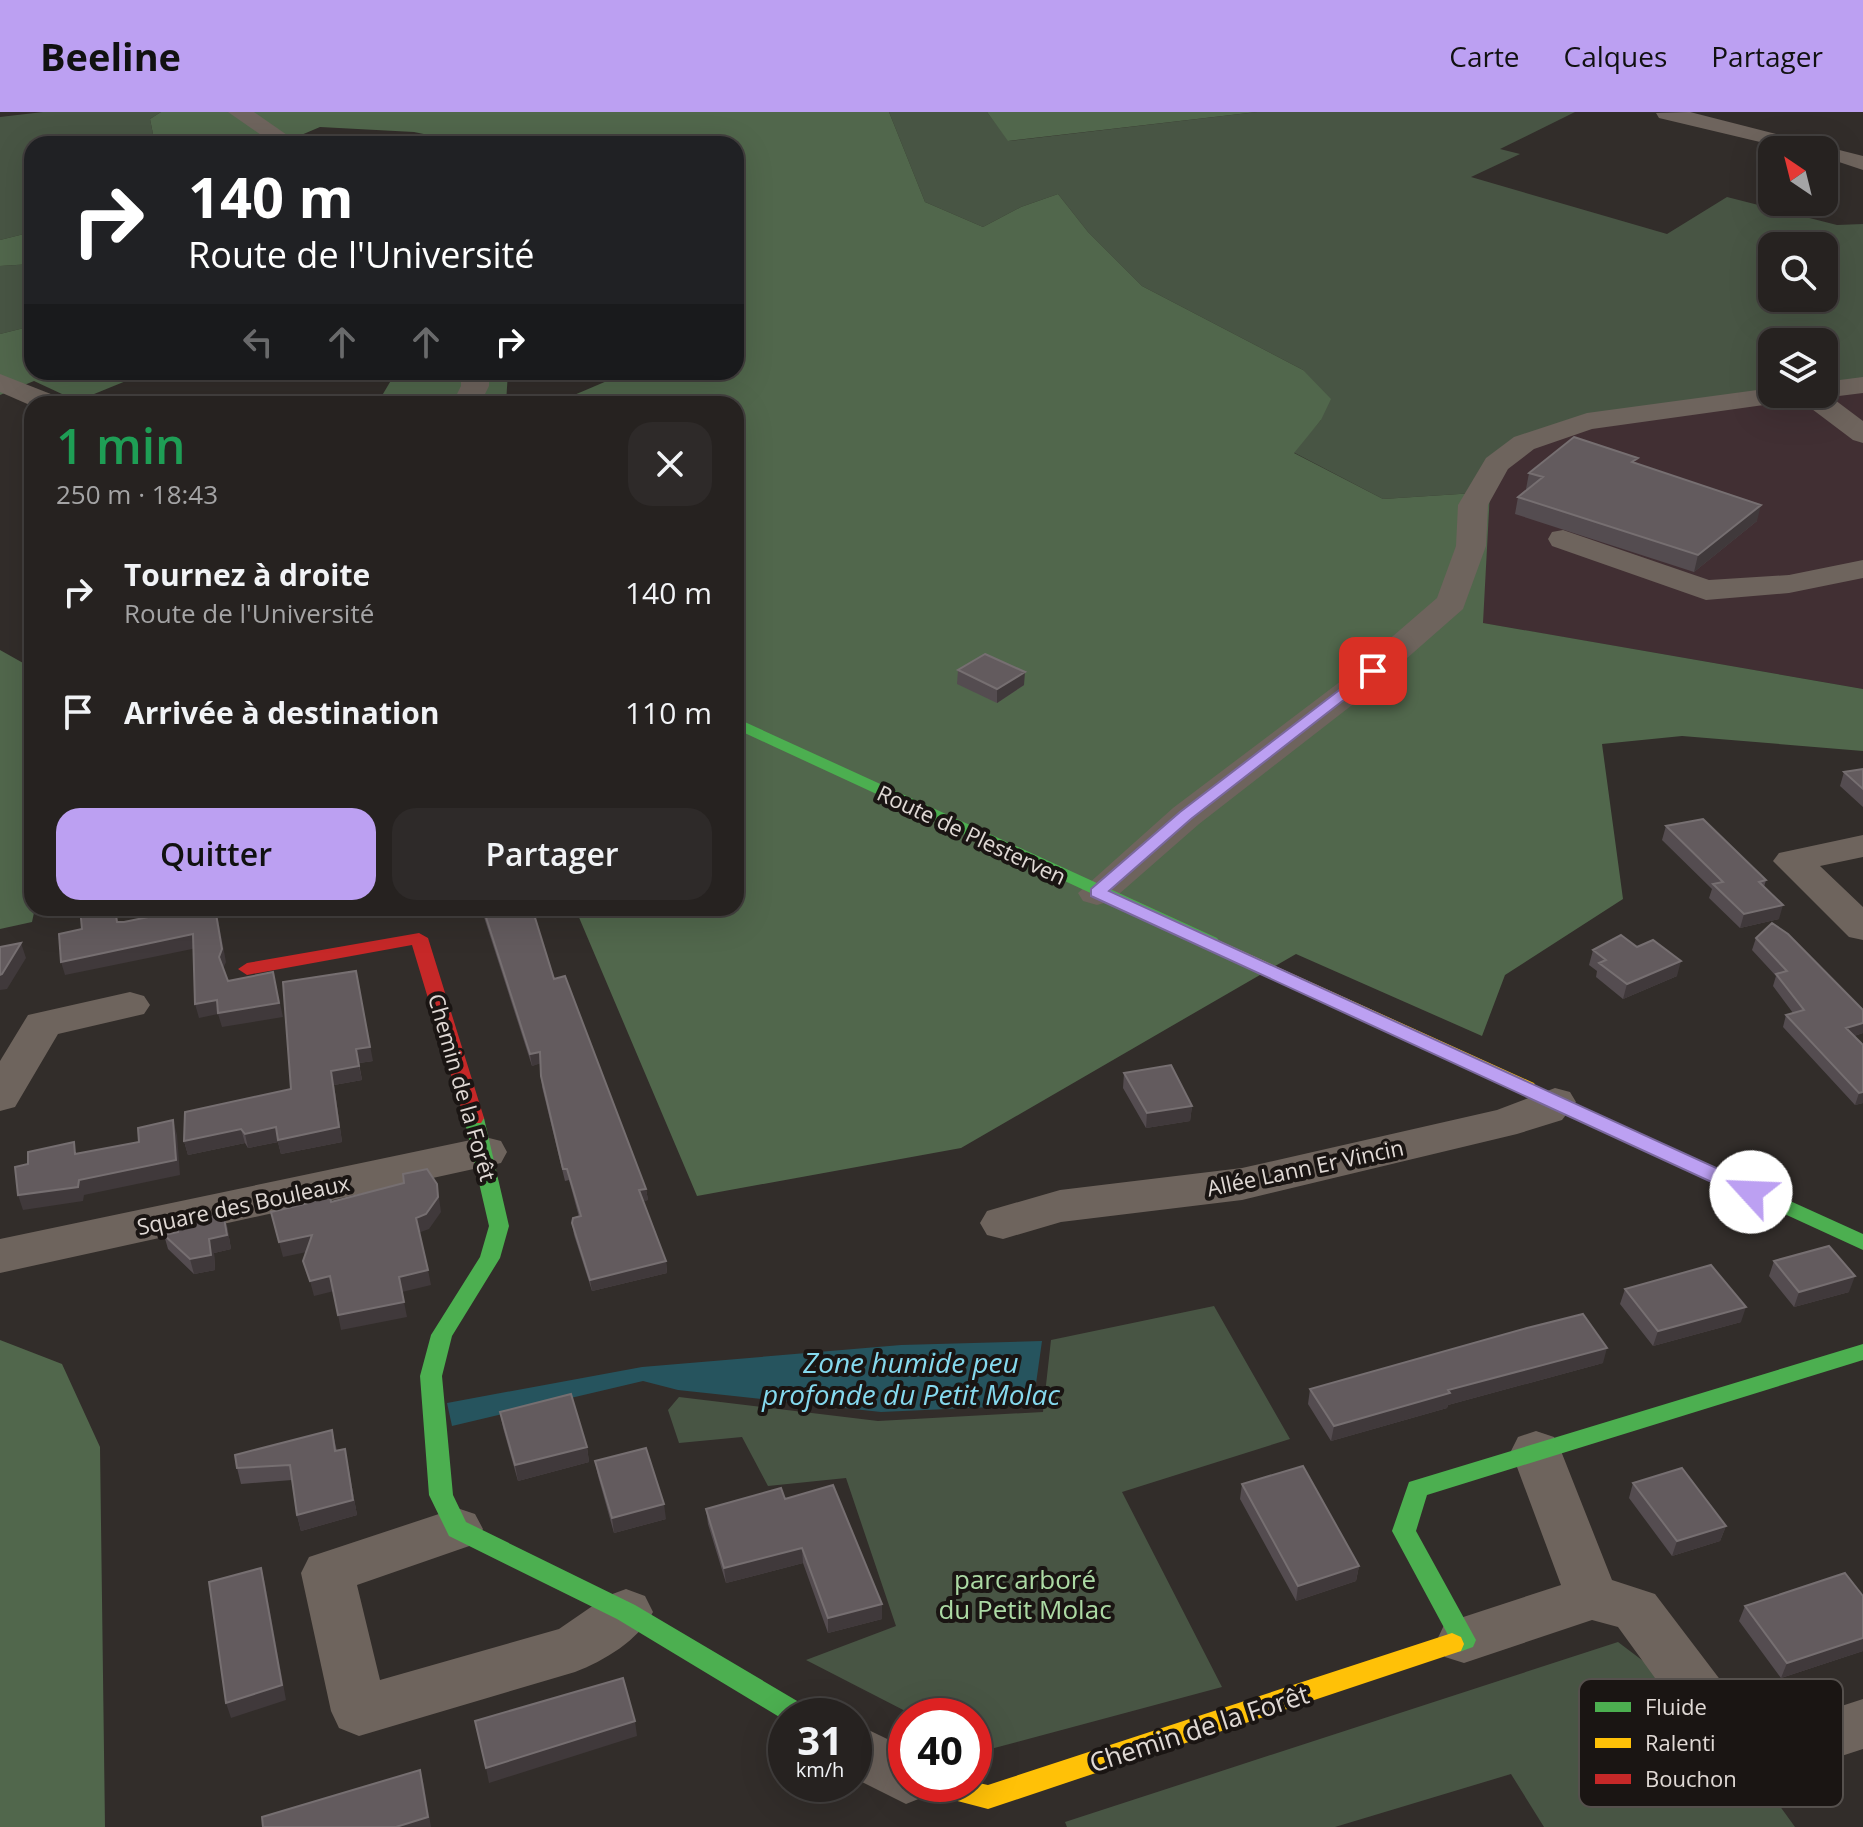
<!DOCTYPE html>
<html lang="fr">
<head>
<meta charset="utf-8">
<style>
  :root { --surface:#262220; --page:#2e2a29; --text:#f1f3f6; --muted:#a4a4a5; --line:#423f3e; --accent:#bca0f2 }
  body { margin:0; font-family:"Open Sans",sans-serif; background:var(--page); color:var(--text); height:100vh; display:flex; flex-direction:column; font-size:30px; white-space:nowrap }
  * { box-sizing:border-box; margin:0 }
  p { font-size:26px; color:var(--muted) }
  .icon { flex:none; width:44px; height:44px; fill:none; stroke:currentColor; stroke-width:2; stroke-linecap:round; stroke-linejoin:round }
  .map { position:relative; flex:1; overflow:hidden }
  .drawer { position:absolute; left:24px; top:284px; width:720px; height:520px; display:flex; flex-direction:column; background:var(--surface); border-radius:24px; box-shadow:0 8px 32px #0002,0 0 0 2px var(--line) }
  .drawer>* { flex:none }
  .hud { position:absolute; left:24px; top:24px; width:720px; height:244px; border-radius:24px; box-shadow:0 8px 32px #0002,0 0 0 2px var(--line); background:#202124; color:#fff; overflow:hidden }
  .needle { width:52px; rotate:325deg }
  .buttons { position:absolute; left:1758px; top:24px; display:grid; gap:16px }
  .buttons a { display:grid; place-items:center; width:80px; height:80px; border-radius:16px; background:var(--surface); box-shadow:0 8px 32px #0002,0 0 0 2px var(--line); font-size:40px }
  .speed { position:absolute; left:768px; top:1586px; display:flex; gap:16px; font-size:40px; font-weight:700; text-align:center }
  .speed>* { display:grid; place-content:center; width:104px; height:104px; border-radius:50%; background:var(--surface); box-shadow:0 8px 32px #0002,0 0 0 2px var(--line); line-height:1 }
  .speed small { font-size:20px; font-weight:400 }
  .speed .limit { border:12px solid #d22; background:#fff; color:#111 }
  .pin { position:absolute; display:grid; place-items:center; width:68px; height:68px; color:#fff; margin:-34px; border-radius:16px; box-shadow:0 4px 12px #0006 }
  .me { position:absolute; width:88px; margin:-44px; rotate:295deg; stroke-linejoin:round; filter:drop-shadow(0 0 6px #0008) }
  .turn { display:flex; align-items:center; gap:28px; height:168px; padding:0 32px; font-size:36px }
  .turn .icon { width:104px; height:104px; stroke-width:2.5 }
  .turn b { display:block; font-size:56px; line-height:68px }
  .lanes { display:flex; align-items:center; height:76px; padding:0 32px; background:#0003; justify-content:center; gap:40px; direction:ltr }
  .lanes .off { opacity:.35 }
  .round { display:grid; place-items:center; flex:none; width:84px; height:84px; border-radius:24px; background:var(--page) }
  .headline { display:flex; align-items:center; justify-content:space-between; height:136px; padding:0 32px }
  h1 { font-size:48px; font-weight:600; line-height:60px; color:#1e9e55 }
  .button { display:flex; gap:16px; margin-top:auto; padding:16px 32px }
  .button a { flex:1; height:92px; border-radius:24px; background:var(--accent); color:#111; font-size:32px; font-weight:600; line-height:92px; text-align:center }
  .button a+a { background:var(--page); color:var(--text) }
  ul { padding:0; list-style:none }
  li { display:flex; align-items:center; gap:24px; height:120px; padding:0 32px }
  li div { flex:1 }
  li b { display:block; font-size:30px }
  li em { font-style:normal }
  header { display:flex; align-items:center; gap:48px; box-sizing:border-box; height:112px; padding:0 40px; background:var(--accent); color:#111 }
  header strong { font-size:38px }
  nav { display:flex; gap:44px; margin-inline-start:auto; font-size:28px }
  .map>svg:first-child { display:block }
  .education { fill:#412f33 }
  .green { fill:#485544; fill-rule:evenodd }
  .forest { fill:#51674c }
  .water { fill:#26545e }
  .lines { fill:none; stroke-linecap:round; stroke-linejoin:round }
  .street { fill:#6e645d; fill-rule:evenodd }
  .fast { fill:#4caf50; fill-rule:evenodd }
  .slow { fill:#ffc107; fill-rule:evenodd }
  .jam { fill:#c62828; fill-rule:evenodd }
  .wall { fill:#544c50 }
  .shaded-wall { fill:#40393b }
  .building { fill:#635b5e; stroke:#766f71; stroke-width:2 }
  .route { fill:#bca0f2; stroke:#7a689d; stroke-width:2 }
  .labels { text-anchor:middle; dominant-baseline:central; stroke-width:8; stroke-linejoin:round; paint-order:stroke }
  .street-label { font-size:22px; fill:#e0d9d5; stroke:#1a1513 }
  .near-park-label { font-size:26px; fill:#acdaa4; stroke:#1a1513 }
  .near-street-label { font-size:26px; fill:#e0d9d5; stroke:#1a1513 }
  .near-water-label { font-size:28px; font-style:italic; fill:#85d9ee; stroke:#1a1513 }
  .key { fill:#1a1513; stroke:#55504d; stroke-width:2 }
  .key-label { font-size:22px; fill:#e0d9d5 }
</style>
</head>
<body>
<header>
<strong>Beeline</strong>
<nav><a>Carte</a><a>Calques</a><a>Partager</a></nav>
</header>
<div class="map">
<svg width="1863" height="1715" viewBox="0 0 1863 1715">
  <rect width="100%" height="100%" fill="#322d2a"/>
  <path class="education" d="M1863 275V577L1482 511 1490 380 1507 354 1535 333 1607 309Z"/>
  <path class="green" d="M43 0H161L150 7 155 32H32V120L0 128V5Z
    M889 0H987L1009 29 1257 0H1575L1500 37 1520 42 1471 65 1667 122 1727 85 1837 113 1863 112V275L1824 279V230H1772V282C1695 295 1608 299 1537 332 1515 342 1502 361 1490 380L1383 387 1293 340 1321 308 1303 258 1142 174 1088 120 1058 82 1021 95 983 115 925 90ZM1772 134H1824V186H1772Z
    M32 152V214L0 222V154Z
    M1214 1194 1290 1327 1122 1380 1222 1575 983 1639 974 1635V1604H915L806 1548 896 1514 846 1366 768 1374 742 1325 679 1331 668 1298 679 1285 878 1309 1043 1300 1051 1228Z
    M1618 1530 1675 1573 1744 1674 1764 1672 1795 1715H1544L1511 1662 1335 1715H1067L1065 1710Z"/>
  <path class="forest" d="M161 0H889L925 90 983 115 1021 95 1058 82 1088 120 1142 174 1303 258 1331 287 1321 308 1294 341 1383 387 1490 380 1483 511 1863 577V639L1682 624 1602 632 1623 787 1505 863 1482 924 1296 842 961 1036 697 1084 575 796H736V292H553L628 260H736V32H472L414 20 320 15 280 32H155L150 7Z
    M987 0H1257L1008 29Z
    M32 120V152L0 154V128Z
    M32 214V260H148L77 289 34 269 0 283V222Z
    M396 260H508L506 291 377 292Z
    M0 538 32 556V796H35L32 810 0 817Z
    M0 1228 62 1252 100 1335 105 1715H0Z"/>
  <path class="water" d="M1042 1229 1033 1293 881 1300 678 1278 643 1269 452 1314 447 1291 642 1255 901 1233Z"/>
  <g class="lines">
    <path class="street" d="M228 0H254L300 32H274Z
      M1690 0 1863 44V58L1824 45V38H1794L1659 6 1656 1Z
      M461 260H489V274L480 292H452L461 274Z
      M0 262 61 286 65 292 32 294 0 280Z
      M1863 265V281L1831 285 1863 309V331L1853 328 1800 288 1592 317 1534 337 1508 357 1488 393 1486 434 1463 497 1365 583 1199 712 1111 789 1097 793 1083 789 1078 781 1173 696 1341 569 1437 486 1456 434 1458 393 1486 346 1514 325 1587 301 1772 276V282H1824V270Z
      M1563 418 1709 468 1789 463 1863 448V466L1789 481 1706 488 1552 434 1548 427 1552 420Z
      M1863 723V745L1820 754 1863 795V828L1849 825 1773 749 1779 741Z
      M130 880 144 884 150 893 144 902 58 922 15 995 0 999V949L28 903Z
      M1555 976 1570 980 1576 990 1562 1008 1517 1022 1242 1088 1061 1110 1003 1127 987 1123 980 1111 987 1099 1060 1078 1242 1056 1497 998Z
      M485 1025 501 1029 507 1040 501 1051 0 1161V1127Z
      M1536 1319 1554 1325 1561 1339 1612 1468 1655 1482 1750 1607 1780 1614 1863 1587V1637L1780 1664 1713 1646 1618 1515 1592 1508 1464 1551 1445 1545 1437 1528 1445 1511 1561 1473 1511 1339 1518 1325Z
      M457 1396 475 1402 483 1417 475 1432 357 1473 380 1568 559 1517 607 1484 626 1477 645 1484 653 1500C639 1528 604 1549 575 1560L359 1624 339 1616 331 1599 301 1461 309 1445Z
      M854 1611 906 1636V1672H932L926 1684 906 1692 854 1666Z"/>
    <path class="fast" d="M736 606 1217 826 1220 830 1217 834H1205L736 617Z
      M1527 970 1863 1122V1138L1520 981 1517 976Z
      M474 999 481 1001 484 1006 509 1114 500 1146 452 1224 442 1264 453 1383 466 1410 635 1493 809 1596 813 1604H786V1609L617 1507 449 1424 429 1383 420 1264 431 1223 480 1145 489 1114 464 1006 467 1001Z
      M1863 1232V1248L1427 1383 1416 1419 1476 1528 1473 1535C1462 1539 1454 1543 1443 1539L1440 1532 1443 1525 1448 1523 1392 1419 1409 1370Z"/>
    <path class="slow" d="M1211 825 1534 971 1537 976 1527 982 1520 981 1205 834 1202 830 1205 826Z
      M1452 1521 1461 1525 1464 1532 1461 1539 988 1697 923 1680 919 1672 974 1670 988 1673Z"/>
    <path class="jam" d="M419 821 428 826 484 1006 481 1011H467L464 1006 412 833 247 863 238 857 247 851Z"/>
  </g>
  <path class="wall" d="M1637 351 1757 409 1694 460 1515 402 1518 385 1527 378 1526 377 1529 361Z
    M958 558 1024 573 997 591 957 572Z
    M1863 657V695L1840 674 1844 660Z
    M1666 714 1766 768 1764 775 1779 807 1740 816 1709 786 1712 777 1662 728Z
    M481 796H532L554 867 646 1077 648 1088 643 1089 666 1149 667 1161 592 1179 574 1123 572 1111 579 1105 569 1068 565 1069 542 975 540 951 532 954Z
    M1756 826 1863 898V921L1854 924 1863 933V991L1855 993 1783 915 1786 903 1793 901 1773 874 1776 864 1752 838Z
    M1593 838 1677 864 1623 887 1596 865 1597 859 1589 853Z
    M283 870 373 949 359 951 362 968 334 973 342 1030 281 1042 278 1030 248 1036 245 1031 188 1043 184 1029 291 977Z
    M1124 961 1192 994 1190 1009 1146 1016 1123 976Z
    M227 1114 231 1137 214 1141 215 1158 194 1162 168 1137 164 1123Z
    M1774 1149 1849 1180 1794 1195 1769 1164Z
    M1625 1177 1741 1210 1653 1234 1620 1192Z
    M1603 1251 1448 1293 1447 1296 1331 1329 1308 1292 1310 1277Z
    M500 1300 587 1335 589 1350 518 1369 503 1316Z
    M332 1318 337 1339 345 1337 357 1403 301 1419 297 1403 292 1368 241 1372 237 1356Z
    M595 1349 666 1407 614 1421 598 1364Z
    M1633 1371 1726 1414 1720 1429 1672 1444 1629 1386Z
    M1242 1372 1359 1454 1356 1469 1296 1489 1240 1387Z
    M785 1387 882 1507 828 1521 803 1451 726 1471 708 1412 706 1397Z
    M1863 1484V1539L1781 1566 1739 1509 1745 1494Z"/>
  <path class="shaded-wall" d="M1761 393 1757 409 1694 460 1698 443Z
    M1025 560 1024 573 997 591V577Z
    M1783 793 1779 807 1740 816 1744 802Z
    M215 796H216L226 850 222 859 219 845Z
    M268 796H320L270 804Z
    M193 822 197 836 65 863 61 850Z
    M21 831 26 846 7 877 0 878V863Z
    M1681 849 1677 864 1623 887 1627 872Z
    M356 859 373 949 359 951 356 937Z
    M273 860 283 905 222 915 218 902 199 906 195 892Z
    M1863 911V921L1842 928 1846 916Z
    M540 940 542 951 532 954 530 942Z
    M359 954 362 968 334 973 342 1030 281 1042 278 1030 248 1036 245 1022 331 959Z
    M1863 980V991L1855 993 1859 981Z
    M1192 994 1190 1009 1146 1016 1147 1001Z
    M173 1008 177 1023 180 1063 84 1083 83 1089 23 1098 18 1083 79 1068Z
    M241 1017 245 1031 188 1043 184 1029Z
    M437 1072 441 1100 429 1117 418 1121 416 1106Z
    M646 1077 648 1088 641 1090 639 1078Z
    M223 1100 227 1114 231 1137 214 1141 215 1158 194 1162 190 1147 209 1127Z
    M312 1123 316 1138 283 1145 279 1130Z
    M666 1149 667 1161 592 1179 590 1168Z
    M428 1158 431 1173 402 1180 407 1205 341 1218 338 1203 399 1165Z
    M330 1164 334 1179 314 1184 310 1169Z
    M1855 1164 1849 1180 1794 1195 1799 1180Z
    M1746 1195 1741 1210 1653 1234 1658 1219Z
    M1607 1236 1603 1251 1448 1293 1447 1296 1331 1329 1334 1314 1448 1278Z
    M587 1335 589 1350 518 1369 515 1353Z
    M345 1337 357 1403 301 1419 297 1403Z
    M664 1392 666 1407 614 1421 612 1406Z
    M1726 1414 1720 1429 1672 1444 1677 1429Z
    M802 1436 803 1451 726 1471 724 1456Z
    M1359 1454 1356 1469 1296 1489 1298 1474Z
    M261 1456 265 1471 286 1588 231 1606 226 1591Z
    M882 1492V1507L828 1521V1506Z
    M1863 1526V1539L1781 1566 1787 1551Z
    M635 1609 637 1624 489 1671 486 1656Z
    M420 1658 424 1673 431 1715H396Z"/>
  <path class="building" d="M1574 325 1638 346 1632 350 1761 393 1698 443 1518 385 1543 365 1529 361Z
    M29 358 32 359V401H30Z
    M985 542 1025 560 997 577 958 558Z
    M1863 657V677L1844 660Z
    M1703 707 1766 768 1759 770 1783 793 1744 802 1713 772 1723 770 1666 714Z
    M80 796H115L117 810H124L192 796H215L222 837 219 845 228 869 273 860 279 891 218 901 217 888 195 892 193 822 61 850 59 822 82 817Z
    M483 796H532L554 867 565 864 646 1077 639 1078 666 1149 590 1168 572 1111 573 1106 581 1104 567 1057H563L541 964 540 940 530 942Z
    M1772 811 1788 822 1863 898V911L1846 916 1863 933V980L1859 981 1786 903 1804 898 1776 862 1787 859 1756 826Z
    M1621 823 1637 835 1653 828 1681 849 1627 872 1599 851 1606 848 1593 838Z
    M21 831 2 862 0 863V835Z
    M356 859 370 935 356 937 359 954 331 959 339 1015 278 1028 276 1015 245 1022 241 1017 184 1029 185 1000 291 977 283 870Z
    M1171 953 1192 994 1147 1001 1124 961Z
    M173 1008 176 1048 79 1068 78 1075 18 1083 15 1055 28 1052V1040L74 1030 75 1042 139 1030 138 1016Z
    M427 1057 437 1072 438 1085 426 1102 416 1106 428 1158 399 1165 404 1190 338 1203 330 1164 310 1169 303 1149 312 1123 279 1130 271 1100 309 1091 314 1079 328 1076 331 1090 404 1071 403 1062Z
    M223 1100 227 1123 209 1127 211 1143 190 1147 164 1123 178 1120 176 1110Z
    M1829 1134 1855 1164 1799 1180 1774 1149Z
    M1711 1153 1746 1195 1658 1219 1625 1177Z
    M1583 1202 1607 1236 1448 1278 1450 1281 1334 1314 1310 1277 1527 1216Z
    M571 1282 587 1335 515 1353 500 1300Z
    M332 1318 335 1339 345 1337 353 1388 297 1403 290 1353 237 1356 235 1343Z
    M646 1336 664 1392 612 1406 595 1349Z
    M1303 1354 1359 1454 1298 1474 1242 1372Z
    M1682 1356 1726 1414 1677 1429 1633 1371Z
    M833 1373 882 1492 828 1506 802 1436 724 1456 706 1397 781 1376 785 1387Z
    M261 1456 282 1573 226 1591 209 1470Z
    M1845 1461 1863 1484V1526L1787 1551 1745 1494Z
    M623 1566 635 1609 486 1656 475 1609Z
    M420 1658 428 1705 396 1715H263L262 1705Z"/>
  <path class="route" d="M1368 556 1381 559 1191 707 1109 779 1758 1075 1761 1080 1758 1085H1744L1091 784V777L1180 700Z"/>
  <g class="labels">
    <g class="street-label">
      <text transform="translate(972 722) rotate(25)">Route de Plesterven</text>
      <text transform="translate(463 975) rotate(74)">Chemin de la Forêt</text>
      <text transform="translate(1305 1055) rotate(-12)">Allée Lann Er Vincin</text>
      <text transform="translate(243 1092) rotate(-12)">Square des Bouleaux</text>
    </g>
    <g class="near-park-label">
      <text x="1025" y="1467">parc arboré<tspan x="1025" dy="30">du Petit Molac</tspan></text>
    </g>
    <g class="near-street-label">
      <text transform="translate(1199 1616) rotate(-18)">Chemin de la Forêt</text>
    </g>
    <g class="near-water-label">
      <text x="911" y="1250">Zone humide peu<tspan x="911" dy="32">profonde du Petit Molac</tspan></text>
    </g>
  </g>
  <rect x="1579" y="1567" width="264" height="128" rx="12" class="key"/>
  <rect x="1595" y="1590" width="36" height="10" fill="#4caf50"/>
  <rect x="1595" y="1626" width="36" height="10" fill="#ffc107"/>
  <rect x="1595" y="1662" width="36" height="10" fill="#c62828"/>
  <g class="key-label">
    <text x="1645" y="1603">Fluide</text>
    <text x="1645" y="1639">Ralenti</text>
    <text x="1645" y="1675">Bouchon</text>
  </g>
</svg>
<div class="buttons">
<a><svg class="needle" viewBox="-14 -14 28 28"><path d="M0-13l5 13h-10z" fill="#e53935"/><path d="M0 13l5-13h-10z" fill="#a4a4a5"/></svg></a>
<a><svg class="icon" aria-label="search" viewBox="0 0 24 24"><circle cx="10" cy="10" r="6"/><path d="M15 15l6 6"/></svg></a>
<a><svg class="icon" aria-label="layers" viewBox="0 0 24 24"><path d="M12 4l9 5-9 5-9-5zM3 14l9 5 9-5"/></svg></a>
</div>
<div class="speed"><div>31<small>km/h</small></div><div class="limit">40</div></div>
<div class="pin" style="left:1373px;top:559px;background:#d93025"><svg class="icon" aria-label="arrive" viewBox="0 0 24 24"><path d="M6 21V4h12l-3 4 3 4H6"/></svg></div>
<svg class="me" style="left:1751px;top:1080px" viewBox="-20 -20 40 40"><circle r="19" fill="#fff"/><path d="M0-13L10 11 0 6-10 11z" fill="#bca0f2"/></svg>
<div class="hud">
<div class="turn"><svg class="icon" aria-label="right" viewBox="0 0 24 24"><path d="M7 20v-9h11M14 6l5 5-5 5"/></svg><div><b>140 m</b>Route de l'Université</div></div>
<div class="lanes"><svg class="icon off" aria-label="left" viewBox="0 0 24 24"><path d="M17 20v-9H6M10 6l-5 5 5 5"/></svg><svg class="icon off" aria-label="ahead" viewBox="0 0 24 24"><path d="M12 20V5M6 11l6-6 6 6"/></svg><svg class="icon off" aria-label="ahead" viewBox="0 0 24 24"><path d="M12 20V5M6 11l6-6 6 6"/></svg><svg class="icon" aria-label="right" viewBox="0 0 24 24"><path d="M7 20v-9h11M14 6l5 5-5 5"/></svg></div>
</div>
<section class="drawer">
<div class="headline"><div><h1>1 min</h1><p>250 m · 18:43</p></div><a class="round"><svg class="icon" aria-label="close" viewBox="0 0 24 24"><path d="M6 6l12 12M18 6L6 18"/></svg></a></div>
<ul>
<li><svg class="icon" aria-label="right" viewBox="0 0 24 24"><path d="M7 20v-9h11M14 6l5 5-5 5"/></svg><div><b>Tournez à droite</b><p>Route de l'Université</p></div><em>140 m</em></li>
<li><svg class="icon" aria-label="arrive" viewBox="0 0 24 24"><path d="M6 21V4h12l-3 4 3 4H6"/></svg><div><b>Arrivée à destination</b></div><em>110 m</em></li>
</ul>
<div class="button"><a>Quitter</a><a>Partager</a></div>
</section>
</div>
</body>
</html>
